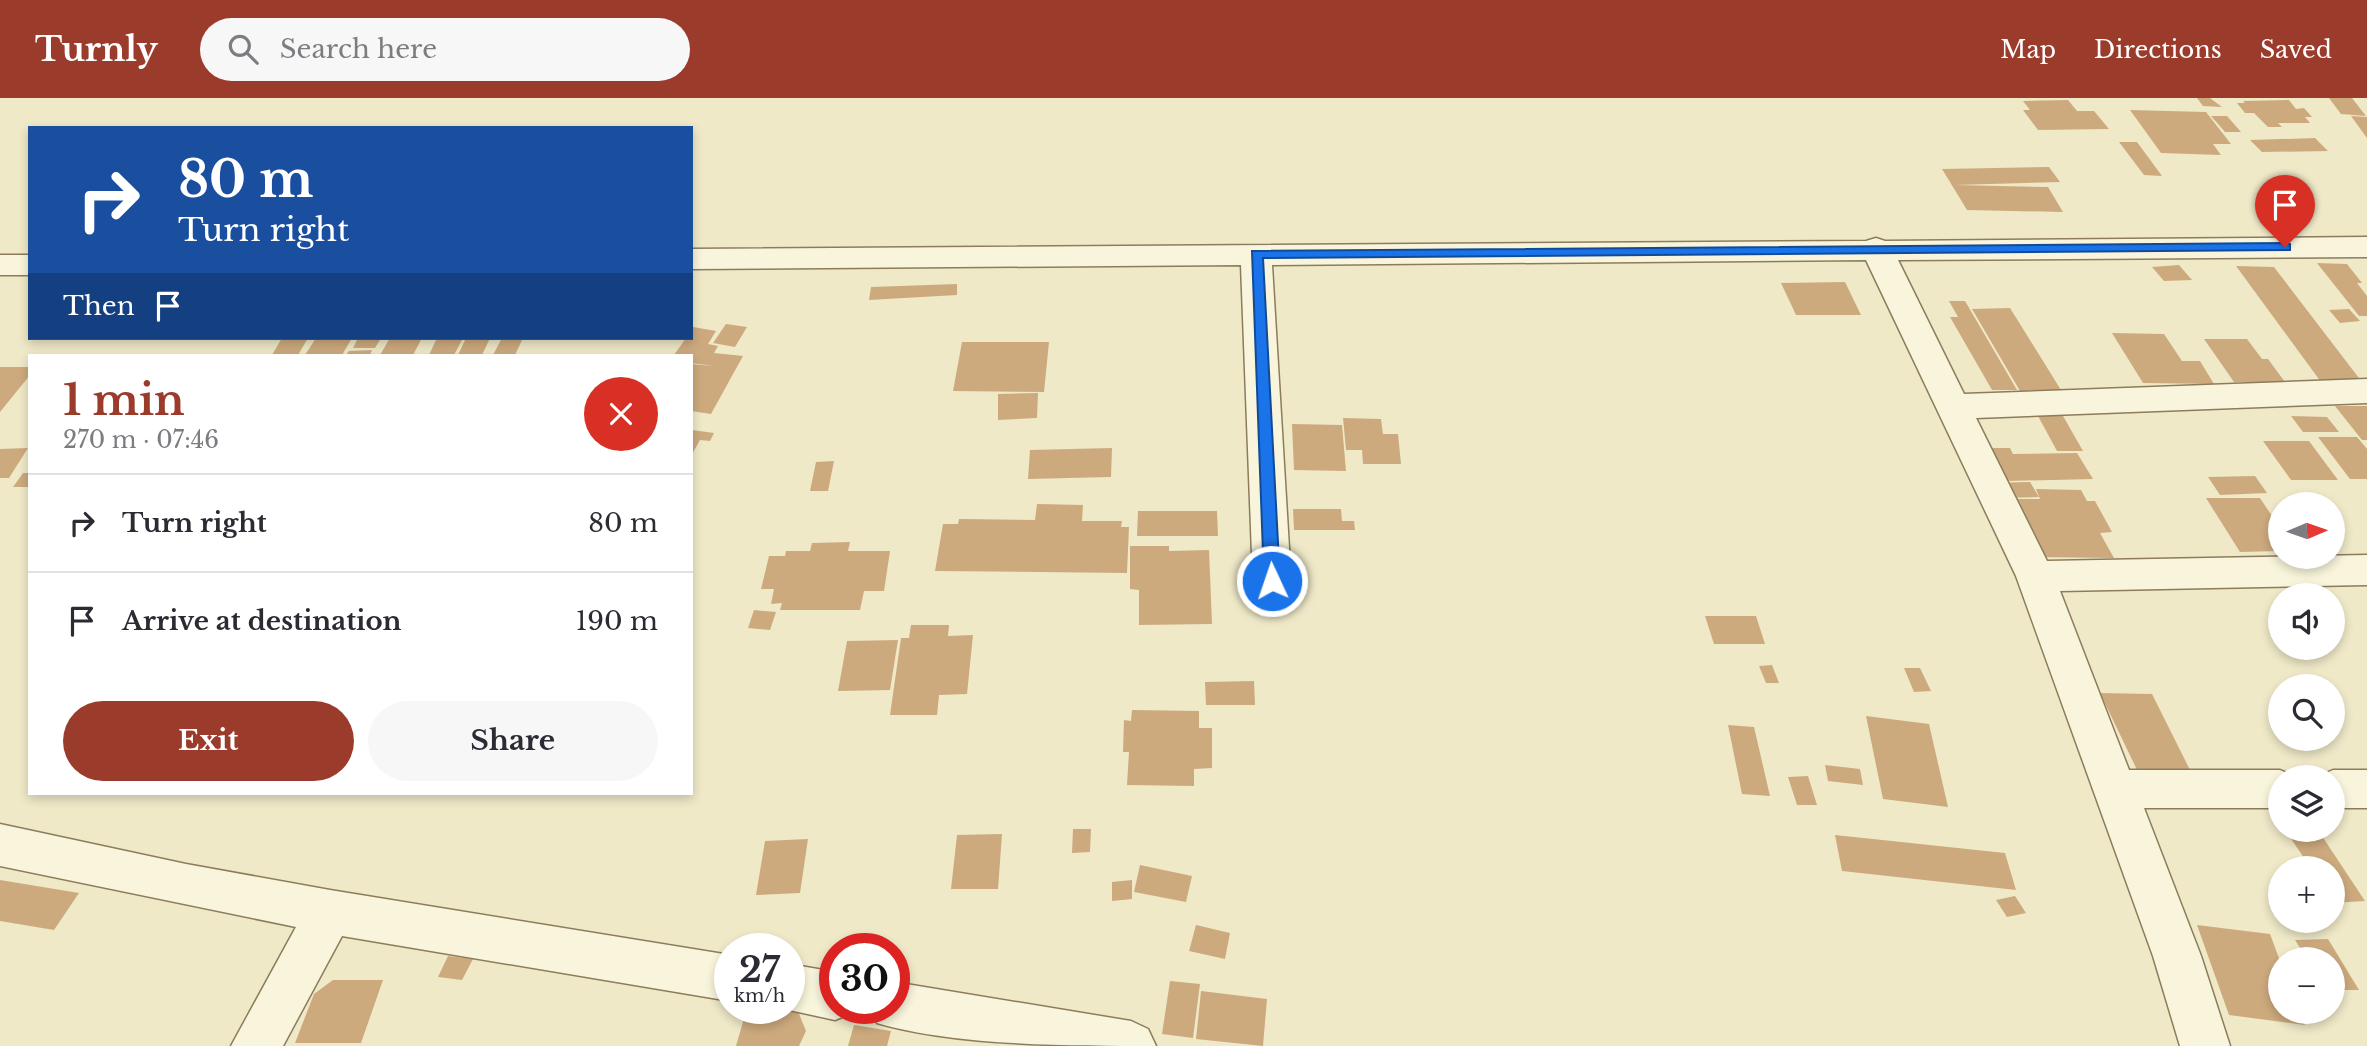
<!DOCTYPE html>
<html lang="en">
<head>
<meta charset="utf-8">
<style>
  :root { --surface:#fff; --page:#f7f7f7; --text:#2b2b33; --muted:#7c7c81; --line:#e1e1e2; --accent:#9b3b2c }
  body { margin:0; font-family:"Libre Baskerville",serif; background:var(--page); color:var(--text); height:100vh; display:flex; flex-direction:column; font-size:26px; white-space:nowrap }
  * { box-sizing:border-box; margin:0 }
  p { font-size:23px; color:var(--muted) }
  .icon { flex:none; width:38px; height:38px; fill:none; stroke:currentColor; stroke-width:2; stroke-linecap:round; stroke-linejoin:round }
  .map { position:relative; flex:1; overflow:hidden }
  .sheet { position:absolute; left:28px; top:256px; width:665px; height:441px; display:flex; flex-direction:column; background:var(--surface); border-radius:0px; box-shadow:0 4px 10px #0003 }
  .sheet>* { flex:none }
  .banner { position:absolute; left:28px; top:28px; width:665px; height:214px; border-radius:0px; box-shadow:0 4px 10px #0003; background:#1a4fa0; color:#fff; overflow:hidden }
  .needle { width:46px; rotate:88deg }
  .tools { position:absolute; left:2268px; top:394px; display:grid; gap:14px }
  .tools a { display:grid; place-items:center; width:77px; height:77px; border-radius:50%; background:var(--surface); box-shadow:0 4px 10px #0003; font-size:35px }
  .speed { position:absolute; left:714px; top:835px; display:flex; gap:14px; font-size:35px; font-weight:700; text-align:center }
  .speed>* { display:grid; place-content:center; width:91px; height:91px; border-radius:50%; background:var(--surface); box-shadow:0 4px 10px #0003; line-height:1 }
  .speed small { font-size:18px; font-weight:400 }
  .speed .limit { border:10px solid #d22; background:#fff; color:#111 }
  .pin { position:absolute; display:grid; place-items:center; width:60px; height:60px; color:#fff; margin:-72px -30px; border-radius:50% 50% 50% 0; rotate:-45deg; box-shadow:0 0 7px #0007 }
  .pin .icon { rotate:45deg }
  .me { position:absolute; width:77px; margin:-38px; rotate:357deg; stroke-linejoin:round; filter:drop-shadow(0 0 5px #0008) }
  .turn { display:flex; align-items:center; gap:24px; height:147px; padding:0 35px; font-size:32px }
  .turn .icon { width:91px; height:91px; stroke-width:2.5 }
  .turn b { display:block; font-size:49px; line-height:60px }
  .then { display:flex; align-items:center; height:66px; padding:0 35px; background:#0003; gap:14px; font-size:26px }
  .round { display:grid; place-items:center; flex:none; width:74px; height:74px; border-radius:37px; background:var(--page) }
  .headline { display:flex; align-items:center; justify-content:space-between; height:119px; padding:0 35px }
  h1 { font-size:42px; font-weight:700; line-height:52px; color:var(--accent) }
  .button { display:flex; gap:14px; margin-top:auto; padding:14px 35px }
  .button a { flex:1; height:80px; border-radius:42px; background:var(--accent); color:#fff; font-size:28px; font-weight:700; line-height:80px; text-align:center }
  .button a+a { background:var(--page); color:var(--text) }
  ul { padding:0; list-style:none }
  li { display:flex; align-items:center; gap:21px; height:98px; padding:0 35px; border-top:2px solid var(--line) }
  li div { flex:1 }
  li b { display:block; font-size:26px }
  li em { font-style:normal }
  header { display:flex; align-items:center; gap:42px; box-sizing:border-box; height:98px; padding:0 35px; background:var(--accent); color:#fff }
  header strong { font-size:33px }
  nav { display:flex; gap:38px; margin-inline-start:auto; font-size:24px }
  .search { width:490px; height:63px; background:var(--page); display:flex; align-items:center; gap:18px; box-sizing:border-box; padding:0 24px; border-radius:38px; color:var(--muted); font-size:26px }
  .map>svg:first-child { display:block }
  .building { fill:#cdaa7e }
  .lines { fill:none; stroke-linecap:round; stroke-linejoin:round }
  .minor-casing { stroke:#8c7c5c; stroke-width:3 }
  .minor { fill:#f9f5dc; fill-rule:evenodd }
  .route { fill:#1a73e8; stroke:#114b97; stroke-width:2 }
</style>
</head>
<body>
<header>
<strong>Turnly</strong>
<div class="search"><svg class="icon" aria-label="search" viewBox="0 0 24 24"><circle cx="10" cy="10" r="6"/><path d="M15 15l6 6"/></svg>Search here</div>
<nav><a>Map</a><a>Directions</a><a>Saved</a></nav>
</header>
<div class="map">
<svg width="2367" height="948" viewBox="0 0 2367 948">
  <rect width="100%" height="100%" fill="#efe9c8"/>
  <path class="building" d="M2197 0H2210L2222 9 2203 8Z
    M2329 0H2352L2366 18 2341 16Z
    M2068 2 2077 13H2094L2109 31 2038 32 2023 12H2030L2023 3Z
    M2289 2 2296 11 2304 10 2312 19H2305L2310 25H2278L2282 29H2268L2254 15H2245L2237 5H2245L2243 3Z
    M2130 12 2206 14 2231 46H2213L2221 57 2161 55Z
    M2211 18H2227L2241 34H2225Z
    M2351 18 2367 19V40Z
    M2315 40 2328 53 2262 54 2250 42Z
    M2119 44H2137L2162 78 2144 77Z
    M2049 69 2060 84 1955 87 2048 89 2063 114 1967 112 1942 71Z
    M2317 165 2347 166 2362 185H2357L2367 198V218H2359Z
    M2179 167 2192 182 2164 183 2152 169Z
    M2236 168 2274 169 2362 284H2321Z
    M1845 184 1861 217H1796L1781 185Z
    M957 186V197L869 202 871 189Z
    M1949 203H1965L2017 292H1992L1950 219H1958Z
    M2010 210 2061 292 2020 293 1972 211Z
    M2349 211 2360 223 2340 225 2329 212Z
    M726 226 747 229 735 249 713 245Z
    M693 229 716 233 708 246 718 248 714 255 743 258 711 316 691 313V266L715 268 691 265V257H674L686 240H691Z
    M2112 235 2164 236 2182 263H2200L2214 286 2143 285Z
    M282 240H308L298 257H272Z
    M316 240H352L342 257H305Z
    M358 240H381L375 250H353Z
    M390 240H422L413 257H380Z
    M437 240H463L454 257H429Z
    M466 240H490L482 257H458Z
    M502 240H523L515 257H493Z
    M2204 241H2247L2262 261H2268L2285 284H2234Z
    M962 244H1049L1044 294 953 293Z
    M372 252 370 257H346L349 253Z
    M0 269H30V277L0 314Z
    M1038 295 1037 320 998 322V296Z
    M2335 308H2367V342H2362Z
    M2038 318H2063L2083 353H2057Z
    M2291 318 2327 319 2339 334H2303Z
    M1343 320 1381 321 1383 336H1398L1401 366H1363L1362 352H1346Z
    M1292 326 1342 327 1346 373 1294 372Z
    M692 332 714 335 710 343 700 342 691 358Z
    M2318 339H2357L2367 351V381H2350Z
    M2263 343H2309L2338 382H2291Z
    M28 350 9 380H0V351Z
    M1112 350 1111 379 1028 381 1030 352Z
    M1988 350H2010L2013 356 2077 355 2093 381 2006 383Z
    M834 363 828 393H810L816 364Z
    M23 375H30V389H13Z
    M2255 378 2267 395 2220 397 2208 379Z
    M2030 384 2039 399 1999 400 1990 385Z
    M2036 391 2081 392 2087 403H2095L2112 434 2100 435 2114 460 2033 459 2004 401H2040Z
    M2206 400H2260L2272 418H2280V453L2240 454Z
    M1037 406 1083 407 1082 423H1122L1121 429H1129L1127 475 935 473 943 426H958L959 421 1035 422Z
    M1293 411H1341L1342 423H1354L1355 432H1294Z
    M1138 413H1217L1218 438H1137Z
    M850 444 848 453H890L884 493H864L860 512H780L782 505 771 506 774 491H761L769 458H785L786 453H810L812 445Z
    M1130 448H1169V453L1209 452 1212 526 1139 527V492L1130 491Z
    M754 512 776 514 770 532 748 530Z
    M1705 518H1756L1765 546H1714Z
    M911 527H949L948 538 973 537 967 596 939 597 937 617H890L901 540H909Z
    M898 542 890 592 838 593 847 543Z
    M1772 567 1779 585H1766L1759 568Z
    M1904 570H1920L1931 593 1914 594Z
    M1254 583 1255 607H1206L1205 584Z
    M2100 595 2152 596 2192 676 2138 674Z
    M1132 612 1199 613V630H1212V670L1194 671V688L1127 687 1129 654H1123L1124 622 1131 623Z
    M1866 618 1929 626 1948 709 1883 701Z
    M1728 627 1754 629 1770 698 1742 696Z
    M1825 667 1860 671 1863 687 1828 683Z
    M1808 678 1817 707H1797L1788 679Z
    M1073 731H1091L1090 754 1072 755Z
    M2285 732H2318L2365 803 2333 805V770H2311Z
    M1002 736 998 791H951L957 737Z
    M1835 737 2005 755 2016 792 1842 773Z
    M808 741 800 795 756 797 765 743Z
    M1140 767 1192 778 1186 804 1134 794Z
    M0 782 79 795 54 832 0 823Z
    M1132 782V801L1112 803V784Z
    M2015 798 2026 815 2007 819 1996 802Z
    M1196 827 1230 835 1225 861 1189 853Z
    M2197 827 2270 836 2280 863V914H2300L2305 927 2229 917Z
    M2328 841 2359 892H2333V861H2307L2295 842Z
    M448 858 473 861 462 882 438 879Z
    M333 882H383L361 945H295L314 896Z
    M1170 883 1200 886 1193 940 1162 936Z
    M1201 893 1267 901 1263 948 1196 941Z
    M747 910 798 913 806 933 799 948H736Z
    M854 927 891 933 887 948H848Z"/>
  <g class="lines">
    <g class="minor-casing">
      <path id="minor" d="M2367 139V159L1898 162 1964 296 2367 281V305L1976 320 2047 463 2367 457V487L2060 493 2129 672H2280L2296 679H2280V710H2144L2201 858 2230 948H2180L2153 858 2016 478 1866 162 1272 167 1291 483 1286 494 1272 498 1258 494 1253 483 1241 167 691 171V151L1866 143 1876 140 1885 143Z
        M0 157H30V177H0Z
        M2333 672H2367V710H2333V679H2317Z
        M0 726 186 766 330 792 730 857V903L342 838 283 948H231L296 829 0 768Z
        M789 866 835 874V910H854L852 915 835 922 780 910H789Z
        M894 884 1131 923 1148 931 1156 948C1071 948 955 948 877 925L871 910H894Z"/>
    </g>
    <use href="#minor" class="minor"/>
  </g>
  <path class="route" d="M2285 145 2290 146V152L1263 160 1280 483 1272 490 1264 483 1252 153Z"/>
</svg>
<div class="tools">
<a><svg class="needle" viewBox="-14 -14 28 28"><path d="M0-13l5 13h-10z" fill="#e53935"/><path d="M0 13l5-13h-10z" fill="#7c7c81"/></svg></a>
<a><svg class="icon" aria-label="sound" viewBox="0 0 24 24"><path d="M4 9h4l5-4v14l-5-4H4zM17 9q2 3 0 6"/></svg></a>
<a><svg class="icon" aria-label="search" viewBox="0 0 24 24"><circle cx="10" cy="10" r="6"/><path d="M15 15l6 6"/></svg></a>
<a><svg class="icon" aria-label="layers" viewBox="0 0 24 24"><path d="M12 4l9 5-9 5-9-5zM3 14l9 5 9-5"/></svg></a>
<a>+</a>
<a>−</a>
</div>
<div class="speed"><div>27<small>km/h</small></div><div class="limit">30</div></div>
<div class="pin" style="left:2285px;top:149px;background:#d93025"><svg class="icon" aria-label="arrive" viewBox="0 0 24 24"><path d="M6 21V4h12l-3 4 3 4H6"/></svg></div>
<svg class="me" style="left:1272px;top:483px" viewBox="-20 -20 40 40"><circle r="17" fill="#1a73e8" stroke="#fff" stroke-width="3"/><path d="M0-11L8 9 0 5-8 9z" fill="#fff"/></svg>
<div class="banner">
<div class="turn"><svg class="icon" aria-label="right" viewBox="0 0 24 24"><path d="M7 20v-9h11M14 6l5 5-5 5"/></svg><div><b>80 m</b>Turn right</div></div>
<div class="then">Then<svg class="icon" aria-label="arrive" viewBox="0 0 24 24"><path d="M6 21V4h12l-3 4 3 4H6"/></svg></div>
</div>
<section class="sheet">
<div class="headline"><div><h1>1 min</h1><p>270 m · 07:46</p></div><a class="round" style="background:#d93025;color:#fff"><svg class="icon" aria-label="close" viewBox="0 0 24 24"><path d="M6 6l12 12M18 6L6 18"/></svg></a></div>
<ul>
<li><svg class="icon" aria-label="right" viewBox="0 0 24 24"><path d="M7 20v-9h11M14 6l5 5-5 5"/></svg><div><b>Turn right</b></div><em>80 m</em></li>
<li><svg class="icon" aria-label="arrive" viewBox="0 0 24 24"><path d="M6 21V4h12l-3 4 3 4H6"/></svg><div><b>Arrive at destination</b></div><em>190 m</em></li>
</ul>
<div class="button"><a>Exit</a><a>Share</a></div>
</section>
</div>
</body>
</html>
